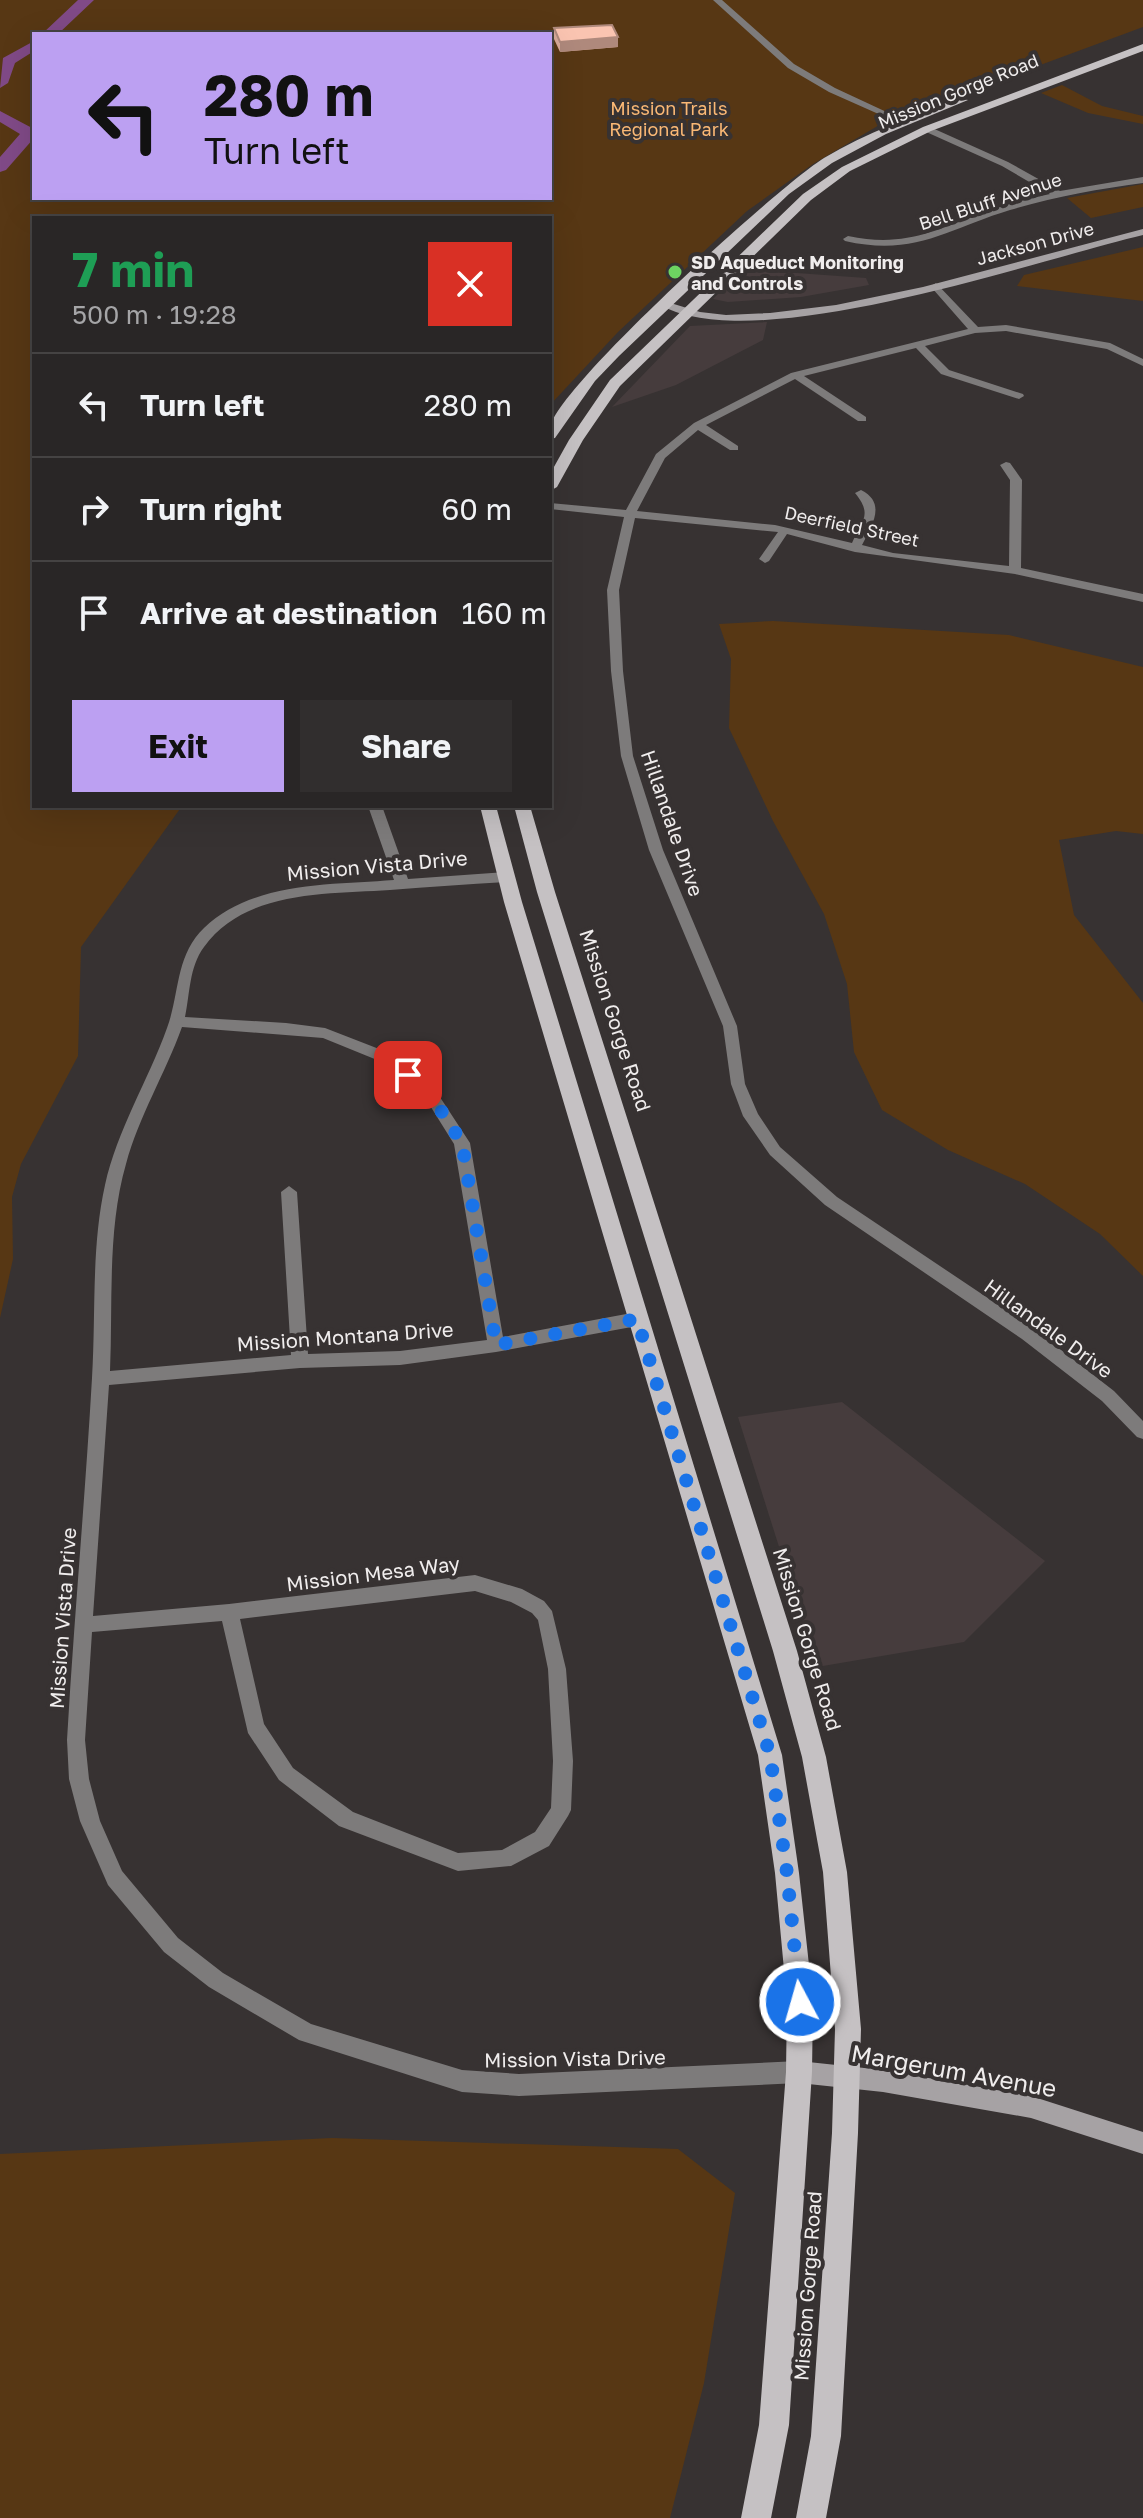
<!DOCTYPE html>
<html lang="en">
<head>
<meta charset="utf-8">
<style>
  :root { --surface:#292626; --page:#312e2e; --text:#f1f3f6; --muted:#a5a5a7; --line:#454343; --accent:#bca0f2 }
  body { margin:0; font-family:"Golos Text",sans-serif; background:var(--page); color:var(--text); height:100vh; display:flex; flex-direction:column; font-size:30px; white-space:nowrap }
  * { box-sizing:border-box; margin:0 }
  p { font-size:26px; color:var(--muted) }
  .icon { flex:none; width:44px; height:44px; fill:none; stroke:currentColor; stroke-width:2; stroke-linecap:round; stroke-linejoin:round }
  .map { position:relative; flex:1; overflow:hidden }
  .panel { position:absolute; left:32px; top:216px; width:520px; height:592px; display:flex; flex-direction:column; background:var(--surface); border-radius:0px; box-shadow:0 8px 32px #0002,0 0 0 2px var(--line) }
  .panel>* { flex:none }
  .hud { position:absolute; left:32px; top:32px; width:520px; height:168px; border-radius:0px; box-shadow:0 8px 32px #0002,0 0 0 2px var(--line); background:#bca0f2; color:#111; overflow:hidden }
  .pin { position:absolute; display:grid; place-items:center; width:68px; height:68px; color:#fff; margin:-34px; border-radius:16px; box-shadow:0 4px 12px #0006 }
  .me { position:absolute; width:88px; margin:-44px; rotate:354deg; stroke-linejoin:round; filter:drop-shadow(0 0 6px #0008) }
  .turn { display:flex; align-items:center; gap:28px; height:168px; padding:0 40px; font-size:36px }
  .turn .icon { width:104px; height:104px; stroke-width:2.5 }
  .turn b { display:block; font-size:56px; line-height:68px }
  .round { display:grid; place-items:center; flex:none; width:84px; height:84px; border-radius:0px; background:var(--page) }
  .summary { display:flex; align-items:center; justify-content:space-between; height:136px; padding:0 40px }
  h1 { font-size:48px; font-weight:700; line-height:60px; color:#1e9e55 }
  .primary-button { display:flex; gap:16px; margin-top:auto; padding:16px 40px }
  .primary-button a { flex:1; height:92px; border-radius:0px; background:var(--accent); color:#111; font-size:32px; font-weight:700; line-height:92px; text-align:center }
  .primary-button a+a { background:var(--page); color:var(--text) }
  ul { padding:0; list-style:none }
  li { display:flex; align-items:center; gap:24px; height:104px; padding:0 40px; border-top:2px solid var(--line) }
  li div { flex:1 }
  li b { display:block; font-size:30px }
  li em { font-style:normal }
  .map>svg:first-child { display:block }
  .built { fill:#463c3d }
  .green { fill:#573714; fill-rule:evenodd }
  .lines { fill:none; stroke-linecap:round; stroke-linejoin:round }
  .river { fill:#804a87; fill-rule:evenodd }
  .street { fill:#7d7b7b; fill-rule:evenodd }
  .secondary { fill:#a6a2a4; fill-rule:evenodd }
  .primary { fill:#c5c1c3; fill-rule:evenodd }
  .wall { fill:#d7a998 }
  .shaded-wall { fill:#af897c }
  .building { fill:#fac4b1; stroke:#af897c; stroke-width:2 }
  .route { stroke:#1a73e8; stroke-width:14; stroke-dasharray:0 25.2 }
  .poi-dot { fill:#6dd361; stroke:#373232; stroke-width:3 }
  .labels { text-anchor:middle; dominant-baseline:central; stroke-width:8; stroke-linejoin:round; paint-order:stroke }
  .far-street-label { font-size:18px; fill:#f0eded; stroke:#373232 }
  .far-park-label { font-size:18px; fill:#fab875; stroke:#373232 }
  .far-poi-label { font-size:18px; font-weight:bold; fill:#f0eded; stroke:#373232; text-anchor:start }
  .street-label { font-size:20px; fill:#f0eded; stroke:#373232 }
  .near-street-label { font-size:24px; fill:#f0eded; stroke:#373232 }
</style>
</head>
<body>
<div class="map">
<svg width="1143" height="2518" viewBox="0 0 1143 2518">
  <rect width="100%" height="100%" fill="#373232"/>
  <path class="built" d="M743 269 866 278 869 285 801 297 728 302 713 299Z
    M767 322 763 340 676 385 612 407 690 326Z
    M842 1402 1045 1561 964 1642 817 1667 738 1417Z"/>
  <path class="green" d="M0 0H1143V27L881 124 813 164 747 211 618 332 550 405V218H34V806H182L81 947 78 1056 21 1164 12 1197 13 1259 0 1318ZM34 34H550V198H34Z
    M1062 85 1102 106 1143 116V124L1088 113 1041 93Z
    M1143 184V207L1091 218 1067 198Z
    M1143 247V301L1017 286 1024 275Z
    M773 621 1009 635 1143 667V834L1116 831 1059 840 1074 915 1143 1003V1276L1100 1234 1025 1184 948 1150 882 1110 854 1052 847 984 824 914 773 821 729 728 731 659 719 624Z
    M332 2138 678 2149 735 2193 704 2383 670 2518H0V2154Z"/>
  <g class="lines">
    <path class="river" d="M78 0H94L58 34H42Z
      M34 41V51L15 63 8 83 0 88 3 58Z
      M0 111 34 129V138L6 170 0 172V157L20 134 0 122Z"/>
    <path class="street" d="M713 0H722L794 64 835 88 908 122 901 124 829 92 788 68Z
      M924 127H930L1008 162 1060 191 1143 177V183C1098 189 1054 197 1010 210 947 229 915 257 845 241L843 239 848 236C901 247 931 233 979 214 1002 206 1026 199 1050 194L1002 166 924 131Z
      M936 283 978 327 1006 325 1110 343 1143 359V366L1107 349 1006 331 975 333 925 346 949 370 1023 394 1024 396 1019 399 941 374 916 348 804 376 866 417V421H858L795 379 706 425 738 446V450H730L698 430 665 458 637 511 775 525 852 543C862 520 873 515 855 493L861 490C887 503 872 525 862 545L893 553 1009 566 1010 480 1000 465 1006 462 1010 463 1022 480 1021 568 1143 594V602L1015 574 855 552 787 534 769 561 765 563 759 559 778 532 635 518 619 590 623 671 633 756 663 850 737 1026 745 1084 758 1114 780 1147 837 1197 1034 1329 1114 1391 1143 1421V1439L1137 1437 1102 1401 1022 1339 825 1205 770 1155 743 1116 731 1084 723 1026 649 850 621 756 611 671 607 590 624 517 550 509V503L626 510 656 454 694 423 791 373 968 329 932 288 931 286Z
      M368 806H382L408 879 506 872 513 877 506 882C467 884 429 887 390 890 328 894 245 890 204 947 189 967 190 994 185 1017L286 1023 325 1028 392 1054 434 1088 470 1143 503 1337 637 1312 643 1314 645 1319 643 1324 637 1326 496 1352 400 1365 300 1368 109 1385 93 1616 229 1604 475 1575 522 1589 544 1601 552 1611 566 1669 573 1761 571 1810 568 1816 549 1846 511 1866 458 1871 339 1826 279 1780 248 1733 222 1621 92 1632 85 1740 89 1779 100 1821 122 1871 178 1938 223 1973 311 2024 462 2070 519 2074 799 2061 806 2065 810 2072 806 2079 799 2083 519 2096 462 2092 299 2040 209 1987 164 1952 108 1885 80 1821 69 1779 67 1740C74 1619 85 1500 92 1378 96 1315 91 1248 105 1185 117 1130 148 1081 167 1028 180 993 175 956 204 928 253 881 332 885 394 880ZM182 1027 323 1038 382 1062 424 1096 454 1144 487 1340 400 1351 308 1354 297 1192 289 1186 281 1192 291 1355 110 1371C113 1303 107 1230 126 1164 139 1116 165 1074 182 1027ZM475 1591 511 1602 532 1613 538 1620 548 1669 553 1761 551 1808 535 1832 502 1850 458 1853 353 1812 293 1768 264 1724 240 1619Z"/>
    <path class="secondary" d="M1143 229V235C1037 260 751 360 659 304L664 301 700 312 726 315 770 313 836 305 923 287Z
      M799 2061 883 2070 1031 2096 1143 2132V2154L1031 2118 883 2092 799 2083 792 2079 788 2072 792 2065Z"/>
    <path class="primary" d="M1143 44V51L931 131 850 171 811 200 620 386 583 440 557 487 550 491V474L569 440 610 380 803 194 842 167 923 127Z
      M958 98 968 100 886 134 832 163 789 194 619 356 595 381 555 438 550 439C550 435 549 431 550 427 560 384 779 186 824 158 866 133 913 116 958 98Z
      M480 806H496L522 902 782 1755 799 1873 813 2002 812 2072 789 2425 771 2518H741L759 2425 786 2072 787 2002 775 1873 758 1755 504 902Z
      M514 806H530L555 892 797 1651 826 1757 847 1872 861 2029 858 2133 841 2436 826 2518H796L811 2436 832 2133 835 2029 823 1872 802 1757 773 1651 537 892Z"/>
  </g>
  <path class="wall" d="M554 28 618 37V47L560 52 554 39Z"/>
  <path class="shaded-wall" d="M618 37V47L560 52V42Z"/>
  <path class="building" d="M612 25 618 37 560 42 554 28Z"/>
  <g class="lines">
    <path class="route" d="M408 1075 429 1092 462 1143 496 1345 637 1319 770 1755 787 1873 800 2002"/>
  </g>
  <circle class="poi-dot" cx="675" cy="272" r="8"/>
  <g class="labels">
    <g class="far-street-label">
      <text transform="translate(958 91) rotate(-22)">Mission Gorge Road</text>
      <text transform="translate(990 201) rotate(-18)">Bell Bluff Avenue</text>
      <text transform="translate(1035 243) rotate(-15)">Jackson Drive</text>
      <text transform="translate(852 526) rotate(12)">Deerfield Street</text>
    </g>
    <g class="far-park-label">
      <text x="669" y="108">Mission Trails<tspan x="669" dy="21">Regional Park</tspan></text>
    </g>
    <g class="far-poi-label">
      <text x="691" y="262">SD Aqueduct Monitoring<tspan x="691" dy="21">and Controls</tspan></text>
    </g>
    <g class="street-label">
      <text transform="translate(673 823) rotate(71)">Hillandale Drive</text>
      <text transform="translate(377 865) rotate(-5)">Mission Vista Drive</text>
      <text transform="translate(616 1020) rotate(72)">Mission Gorge Road</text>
      <text transform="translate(1049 1328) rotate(36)">Hillandale Drive</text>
      <text transform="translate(345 1336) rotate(-4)">Mission Montana Drive</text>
      <text transform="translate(373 1573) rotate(-7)">Mission Mesa Way</text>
      <text transform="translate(62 1618) rotate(-86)">Mission Vista Drive</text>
      <text transform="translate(808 1639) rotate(73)">Mission Gorge Road</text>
      <text transform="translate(575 2058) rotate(-1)">Mission Vista Drive</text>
      <text transform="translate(807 2286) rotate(-86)">Mission Gorge Road</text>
    </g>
    <g class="near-street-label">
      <text transform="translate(954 2070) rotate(10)">Margerum Avenue</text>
    </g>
  </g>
</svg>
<div class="pin" style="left:408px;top:1075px;background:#d93025"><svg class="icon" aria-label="arrive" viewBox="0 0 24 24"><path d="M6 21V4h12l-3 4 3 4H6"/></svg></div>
<svg class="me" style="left:800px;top:2002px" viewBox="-20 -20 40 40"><circle r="17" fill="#1a73e8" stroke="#fff" stroke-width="3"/><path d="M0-11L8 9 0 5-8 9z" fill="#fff"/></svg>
<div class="hud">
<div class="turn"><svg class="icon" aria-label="left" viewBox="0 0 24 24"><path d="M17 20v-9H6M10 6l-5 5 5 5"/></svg><div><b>280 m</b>Turn left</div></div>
</div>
<section class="panel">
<div class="summary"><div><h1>7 min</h1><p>500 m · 19:28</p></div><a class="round" style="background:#d93025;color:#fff"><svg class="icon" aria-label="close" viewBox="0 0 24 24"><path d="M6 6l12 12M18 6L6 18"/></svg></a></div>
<ul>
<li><svg class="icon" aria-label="left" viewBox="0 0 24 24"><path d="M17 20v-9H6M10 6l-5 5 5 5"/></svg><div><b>Turn left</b></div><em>280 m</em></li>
<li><svg class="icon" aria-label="right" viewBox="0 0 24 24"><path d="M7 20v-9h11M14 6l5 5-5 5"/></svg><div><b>Turn right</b></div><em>60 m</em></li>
<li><svg class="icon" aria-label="arrive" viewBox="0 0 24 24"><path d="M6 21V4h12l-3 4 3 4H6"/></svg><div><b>Arrive at destination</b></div><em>160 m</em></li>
</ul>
<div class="primary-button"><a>Exit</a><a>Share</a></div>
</section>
</div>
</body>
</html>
